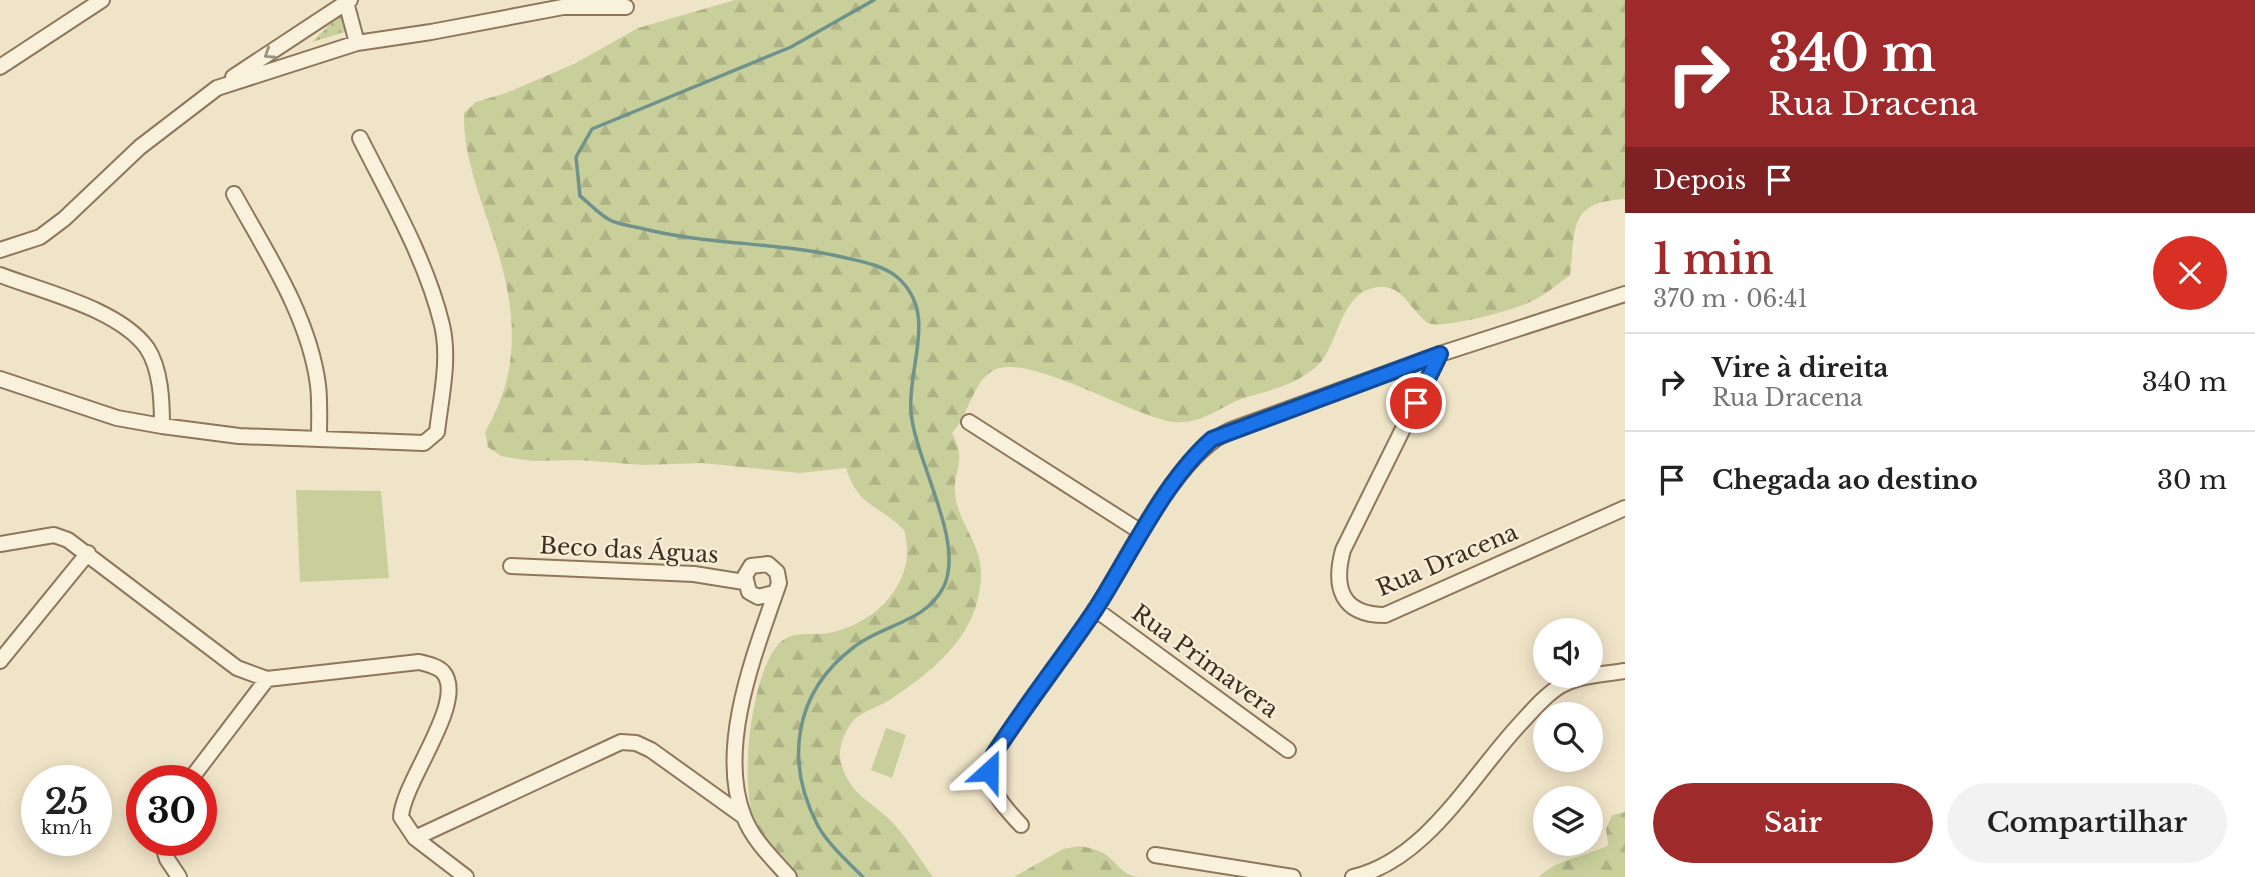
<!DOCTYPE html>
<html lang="pt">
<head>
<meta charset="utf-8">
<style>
  :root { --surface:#fff; --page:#f2f2f2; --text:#222; --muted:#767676; --line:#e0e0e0; --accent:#9e2a2b }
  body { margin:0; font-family:"Libre Baskerville",serif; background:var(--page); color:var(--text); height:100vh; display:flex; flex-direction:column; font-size:26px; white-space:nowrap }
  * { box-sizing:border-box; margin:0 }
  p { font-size:23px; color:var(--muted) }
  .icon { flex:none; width:38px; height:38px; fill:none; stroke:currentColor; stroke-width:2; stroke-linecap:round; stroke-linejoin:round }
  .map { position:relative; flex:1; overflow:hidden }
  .details { display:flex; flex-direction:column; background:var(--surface); width:630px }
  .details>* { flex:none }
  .hud { background:#9e2a2b; color:#fff; overflow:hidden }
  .fabs { position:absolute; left:1533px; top:618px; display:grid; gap:14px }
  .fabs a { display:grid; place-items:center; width:70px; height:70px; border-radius:50%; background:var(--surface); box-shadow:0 4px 18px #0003; font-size:35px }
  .speed { position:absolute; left:21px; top:765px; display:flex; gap:14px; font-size:35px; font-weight:700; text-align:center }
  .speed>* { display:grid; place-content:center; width:91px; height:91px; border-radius:50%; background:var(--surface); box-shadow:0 4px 18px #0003; line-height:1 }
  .speed small { font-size:18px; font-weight:400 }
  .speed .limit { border:10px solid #d22; background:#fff; color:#111 }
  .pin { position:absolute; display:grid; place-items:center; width:60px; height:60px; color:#fff; margin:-30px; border:4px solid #fff; border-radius:50%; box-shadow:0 2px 7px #0007 }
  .me { position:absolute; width:77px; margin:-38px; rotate:24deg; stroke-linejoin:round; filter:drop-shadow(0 0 5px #0008) }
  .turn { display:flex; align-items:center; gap:24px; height:147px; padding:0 28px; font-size:32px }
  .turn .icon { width:91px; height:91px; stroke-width:2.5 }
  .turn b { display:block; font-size:49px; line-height:60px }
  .then { display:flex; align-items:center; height:66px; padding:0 28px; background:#0003; gap:14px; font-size:26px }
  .round { display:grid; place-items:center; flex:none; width:74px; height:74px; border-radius:37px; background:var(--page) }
  .overview { display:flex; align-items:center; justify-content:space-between; height:119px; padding:0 28px }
  h1 { font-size:42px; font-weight:600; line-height:52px; color:var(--accent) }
  .button { display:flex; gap:14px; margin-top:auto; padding:14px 28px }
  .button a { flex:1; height:80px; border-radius:42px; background:var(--accent); color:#fff; font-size:28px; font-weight:600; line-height:80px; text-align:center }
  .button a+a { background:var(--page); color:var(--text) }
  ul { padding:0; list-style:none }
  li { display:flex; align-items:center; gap:21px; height:98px; padding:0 28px; border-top:2px solid var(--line) }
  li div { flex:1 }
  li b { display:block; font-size:26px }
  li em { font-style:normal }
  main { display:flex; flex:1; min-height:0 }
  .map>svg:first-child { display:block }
  .grass { fill:url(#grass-dots) }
  .forest { fill:url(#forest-firs) }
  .garden { fill:#c9cf9b }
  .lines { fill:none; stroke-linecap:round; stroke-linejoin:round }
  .stream { stroke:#6f938a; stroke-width:3.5 }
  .minor-casing { stroke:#8d765c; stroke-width:18 }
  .minor { stroke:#faf1dc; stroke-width:14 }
  .oneway { stroke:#9c907e }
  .route-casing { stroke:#114b97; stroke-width:18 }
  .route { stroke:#1a73e8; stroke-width:12 }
  .labels { text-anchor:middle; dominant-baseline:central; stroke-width:5; stroke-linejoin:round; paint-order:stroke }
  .street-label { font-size:23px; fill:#3d2e20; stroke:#f7eed8 }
</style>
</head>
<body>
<main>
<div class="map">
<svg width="1625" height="877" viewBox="0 0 1625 877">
  <defs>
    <pattern id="grass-dots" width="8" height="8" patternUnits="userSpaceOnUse" patternTransform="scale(1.75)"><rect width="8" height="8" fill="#c9cf9b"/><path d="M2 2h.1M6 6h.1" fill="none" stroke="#aeb285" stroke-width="1.8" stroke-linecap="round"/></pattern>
    <pattern id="forest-firs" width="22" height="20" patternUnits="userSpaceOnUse" patternTransform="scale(1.75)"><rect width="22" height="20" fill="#c9cf9b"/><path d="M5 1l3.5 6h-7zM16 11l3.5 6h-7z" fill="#aeb285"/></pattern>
  </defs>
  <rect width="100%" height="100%" fill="#f0e4c8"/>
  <path class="grass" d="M340 14 344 15 349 31 312 42Z"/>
  <path class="forest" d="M735 0H1625V199C1568 202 1576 227 1570 275 1557 285 1545 295 1530 302 1515 310 1441 330 1428 323 1412 313 1405 288 1384 287 1341 285 1340 342 1319 364 1311 372 1298 380 1288 384 1274 390 1261 393 1247 397 1221 405 1203 425 1173 422 1133 417 1024 350 992 371 972 384 968 417 952 433 969 466 950 470 956 500 961 526 982 546 981 575 980 634 934 671 888 701 878 707 864 711 855 719 845 729 837 749 841 763 850 796 871 800 892 822 907 838 920 859 933 877H796C780 861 761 837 753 816 740 779 751 667 782 641 795 630 814 636 829 633 877 624 919 580 904 530 878 504 858 507 846 468L800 473 702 463 643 465 579 460 532 461 501 456 488 447 485 432C530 356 511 285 483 207 473 176 463 146 464 113L476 102 506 93 574 64 638 28Z
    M1625 812V877H1539C1556 859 1587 857 1608 845L1606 829 1612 815Z
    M1079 846C1090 848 1102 850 1110 858 1120 867 1123 874 1137 877H1014L1063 849Z"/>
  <path class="garden" d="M296 490 381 491 389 578 300 582Z
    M886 728 906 735 892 778 871 770Z"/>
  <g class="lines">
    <path class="stream" d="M863 877C848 862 828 844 818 826 784 761 794 692 854 647 883 624 926 623 944 586 965 541 915 461 911 412 907 366 939 313 897 277 883 265 859 261 842 257 777 242 709 245 644 229 633 226 618 225 608 219 598 213 589 203 580 196L576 157 592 129 791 47 874 0"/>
    <g class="minor-casing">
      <path id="minor" d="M346 2 357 43
        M0 67 102 0
        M233 77 350 0
        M234 194C266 252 309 316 318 385 320 402 319 421 319 438
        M0 250 40 237 64 219 140 147 217 88 357 43 431 32 563 7H626
        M0 275C44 292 119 309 147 348 161 369 162 402 162 426
        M1440 354 1343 550C1333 587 1341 615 1385 615L1625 508
        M0 379 117 418 162 426 239 436 424 443 437 432C441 397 450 359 442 325 426 259 390 198 360 138
        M969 422 1141 532
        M0 544 54 535 68 540 237 668 267 679 419 662C427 664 437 666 443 672 468 701 403 781 401 817L415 838 466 877
        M511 566 694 574 744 582
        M774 593 758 597 749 592 745 576 751 566 768 564 777 572 779 583C756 650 716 747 744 817 753 840 772 858 789 877
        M1095 609 1288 750
        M0 661 88 553
        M190 780 267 679
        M1021 825C999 802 985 786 994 754 1026 705 1062 659 1095 610 1130 557 1173 457 1231 430L1440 354 1625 294
        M415 838 621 742 636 743 651 750 743 816
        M161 840 167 859 179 877
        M1155 855 1293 877
        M1353 877C1426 860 1470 778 1519 725 1532 711 1546 694 1562 685 1581 675 1605 674 1625 671"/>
    </g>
    <use href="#minor" class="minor"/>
  </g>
  <defs><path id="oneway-chevron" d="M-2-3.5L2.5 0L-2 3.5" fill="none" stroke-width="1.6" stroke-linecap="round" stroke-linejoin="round" transform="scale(1.75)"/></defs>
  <use class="oneway" href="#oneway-chevron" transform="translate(269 54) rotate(147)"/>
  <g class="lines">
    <g class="route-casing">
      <path id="route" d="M989 771 994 754C1026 704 1062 659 1095 610 1130 556 1164 481 1212 439L1440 354 1416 403"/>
    </g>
    <use href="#route" class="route"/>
  </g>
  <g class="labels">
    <g class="street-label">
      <text transform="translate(629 550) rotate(3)">Beco das Águas</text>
      <text transform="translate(1447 560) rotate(-23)">Rua Dracena</text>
      <text transform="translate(1205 661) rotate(36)">Rua Primavera</text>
    </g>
  </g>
</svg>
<div class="fabs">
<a><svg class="icon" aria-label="sound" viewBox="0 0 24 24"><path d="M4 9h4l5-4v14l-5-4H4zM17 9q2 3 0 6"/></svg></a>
<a><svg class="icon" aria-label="search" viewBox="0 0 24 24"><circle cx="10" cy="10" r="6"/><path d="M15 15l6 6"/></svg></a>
<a><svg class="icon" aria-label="layers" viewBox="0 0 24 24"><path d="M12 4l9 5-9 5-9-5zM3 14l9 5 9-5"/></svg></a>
</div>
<div class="speed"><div>25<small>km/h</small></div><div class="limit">30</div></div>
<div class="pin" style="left:1416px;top:403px;background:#d93025"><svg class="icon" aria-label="arrive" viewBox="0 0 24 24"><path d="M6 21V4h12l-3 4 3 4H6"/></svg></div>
<svg class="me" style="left:989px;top:771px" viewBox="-20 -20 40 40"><path d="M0-17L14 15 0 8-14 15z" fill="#1a73e8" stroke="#fff" stroke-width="4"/></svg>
</div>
<section class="details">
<div class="hud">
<div class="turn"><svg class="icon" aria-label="right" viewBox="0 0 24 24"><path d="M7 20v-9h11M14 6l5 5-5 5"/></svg><div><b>340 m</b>Rua Dracena</div></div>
<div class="then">Depois<svg class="icon" aria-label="arrive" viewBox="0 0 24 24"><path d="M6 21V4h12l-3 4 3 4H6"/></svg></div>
</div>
<div class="overview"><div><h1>1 min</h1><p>370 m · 06:41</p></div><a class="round" style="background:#d93025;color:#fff"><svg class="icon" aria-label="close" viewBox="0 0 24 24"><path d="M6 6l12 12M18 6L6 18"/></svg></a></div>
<ul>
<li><svg class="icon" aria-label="right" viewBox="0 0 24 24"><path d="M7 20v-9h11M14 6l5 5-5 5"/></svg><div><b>Vire à direita</b><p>Rua Dracena</p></div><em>340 m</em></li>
<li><svg class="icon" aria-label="arrive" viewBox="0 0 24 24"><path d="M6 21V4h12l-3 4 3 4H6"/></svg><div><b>Chegada ao destino</b></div><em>30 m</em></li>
</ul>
<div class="button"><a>Sair</a><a>Compartilhar</a></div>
</section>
</main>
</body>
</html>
